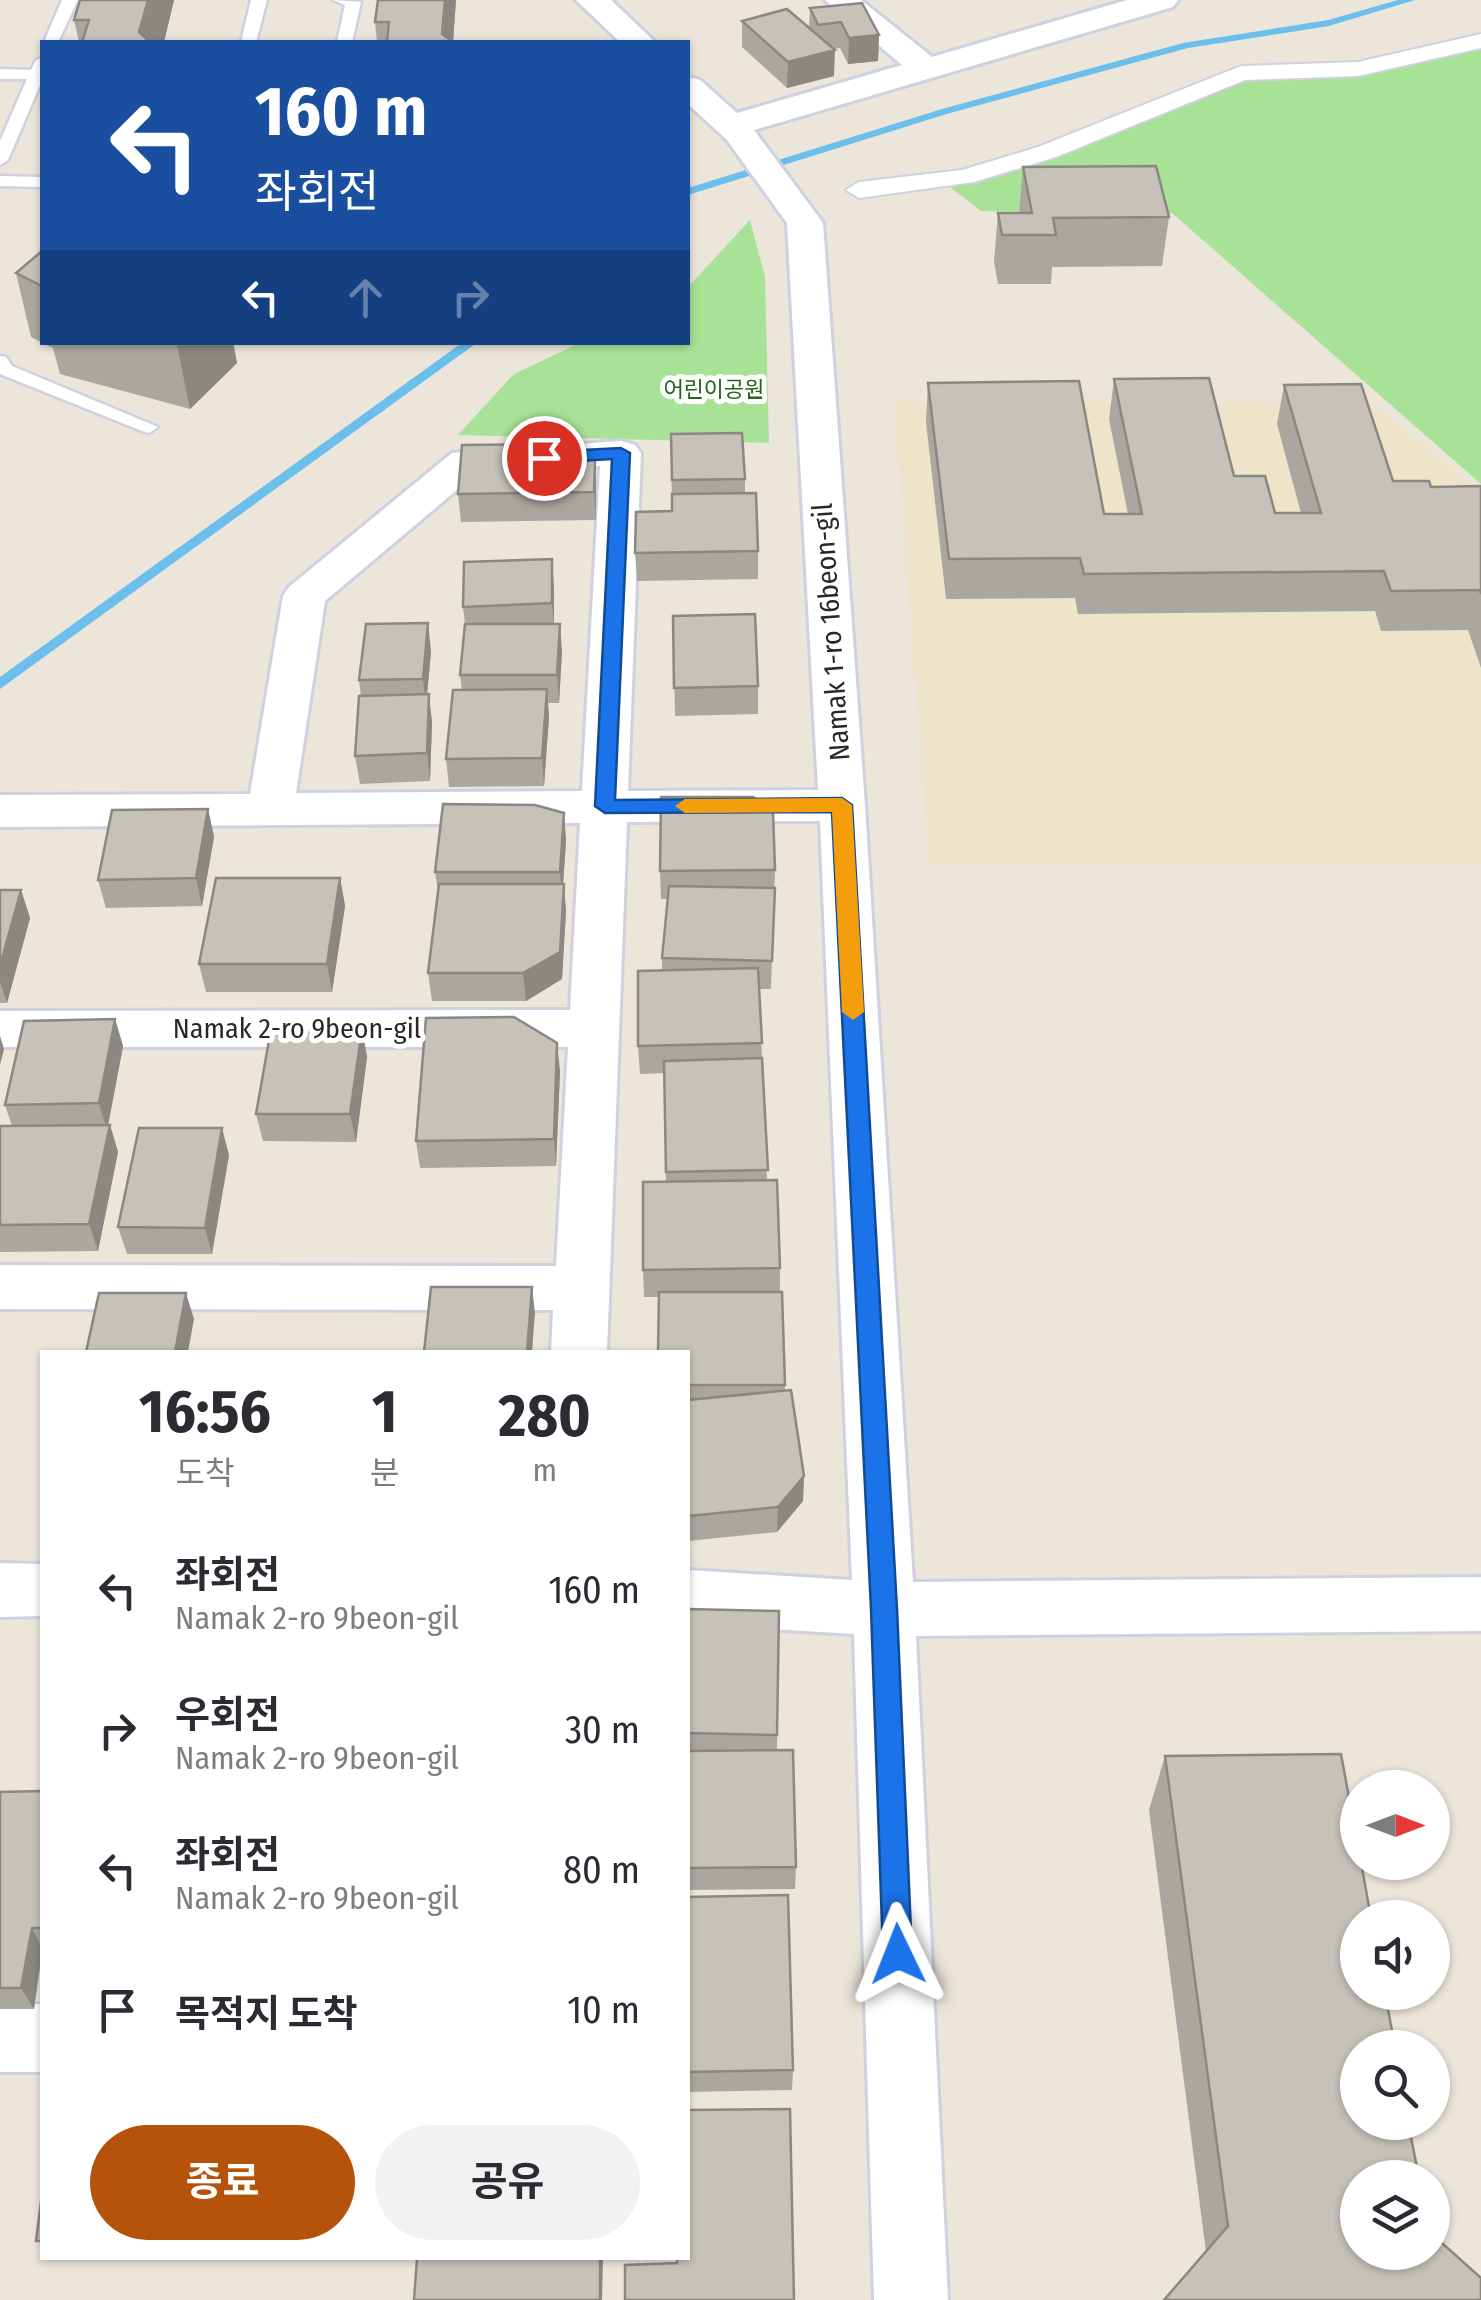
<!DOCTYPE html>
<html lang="ko">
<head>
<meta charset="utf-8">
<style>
  :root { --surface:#fff; --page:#f2f2f3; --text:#2b2b33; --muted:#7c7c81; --accent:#b45309 }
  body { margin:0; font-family:"Fira Sans Condensed","Noto Sans KR",sans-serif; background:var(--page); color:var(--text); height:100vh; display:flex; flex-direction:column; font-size:38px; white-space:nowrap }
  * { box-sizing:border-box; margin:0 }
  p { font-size:32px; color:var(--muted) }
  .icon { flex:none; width:55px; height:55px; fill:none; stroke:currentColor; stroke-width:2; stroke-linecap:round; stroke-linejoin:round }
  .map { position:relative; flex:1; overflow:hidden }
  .details { position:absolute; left:40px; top:1350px; width:650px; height:910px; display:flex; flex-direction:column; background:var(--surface); border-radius:0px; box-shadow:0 2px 8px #0004 }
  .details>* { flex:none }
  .top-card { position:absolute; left:40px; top:40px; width:650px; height:305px; border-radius:0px; box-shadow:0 2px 8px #0004; background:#1a4fa0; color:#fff; overflow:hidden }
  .needle { width:65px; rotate:90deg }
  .tools { position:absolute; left:1340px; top:1770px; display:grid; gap:20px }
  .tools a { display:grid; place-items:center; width:110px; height:110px; border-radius:50%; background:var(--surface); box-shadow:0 2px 8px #0004; font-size:50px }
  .pin { position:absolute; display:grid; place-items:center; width:85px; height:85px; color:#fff; margin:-42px; border:5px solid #fff; border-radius:50%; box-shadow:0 2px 10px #0007 }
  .me { position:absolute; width:110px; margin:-55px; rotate:358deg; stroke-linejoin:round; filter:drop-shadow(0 0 8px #0008) }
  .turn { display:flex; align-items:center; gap:35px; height:210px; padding:0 50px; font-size:45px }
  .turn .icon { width:130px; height:130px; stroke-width:2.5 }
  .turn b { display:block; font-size:70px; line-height:85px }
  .lanes { display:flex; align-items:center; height:95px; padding:0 50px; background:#0003; justify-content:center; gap:50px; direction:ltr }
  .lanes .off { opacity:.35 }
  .eta { display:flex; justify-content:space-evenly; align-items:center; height:170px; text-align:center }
  .eta b { font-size:60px; font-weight:700; line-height:70px }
  .button { display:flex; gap:20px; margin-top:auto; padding:20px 50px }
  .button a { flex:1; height:115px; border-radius:60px; background:var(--accent); color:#fff; font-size:40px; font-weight:700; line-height:115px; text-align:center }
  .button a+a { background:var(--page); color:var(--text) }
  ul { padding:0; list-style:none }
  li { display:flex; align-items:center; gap:30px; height:140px; padding:0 50px }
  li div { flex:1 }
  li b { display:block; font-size:38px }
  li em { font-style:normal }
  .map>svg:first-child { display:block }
  .education { fill:#ede4c9 }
  .green { fill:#a8e296 }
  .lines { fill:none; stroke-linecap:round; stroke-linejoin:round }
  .stream { fill:#6cbfed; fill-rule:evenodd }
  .service-casing { stroke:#cfd1e1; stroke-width:5 }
  .pedestrian-casing { stroke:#cfd1e1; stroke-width:4 }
  .minor-casing { stroke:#cfd1e1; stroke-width:6 }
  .service { fill:#fff; fill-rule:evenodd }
  .pedestrian { fill:#fff; fill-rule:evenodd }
  .minor { fill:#fff; fill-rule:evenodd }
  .wall { fill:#aaa7a0 }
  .shaded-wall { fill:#8b8882 }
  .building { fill:#c6c2ba; stroke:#8b8882; stroke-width:2.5 }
  .route { fill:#1a73e8; stroke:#114b97; stroke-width:2.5 }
  .slow { fill:#f59e0b }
  .labels { text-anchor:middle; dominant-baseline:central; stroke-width:10; stroke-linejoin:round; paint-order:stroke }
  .far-park-label { font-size:22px; fill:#22641a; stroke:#fff }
  .street-label { font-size:28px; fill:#282828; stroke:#fff }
</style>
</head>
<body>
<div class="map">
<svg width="1481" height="2300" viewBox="0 0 1481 2300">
  <rect width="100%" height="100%" fill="#ebe5da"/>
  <path class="education" d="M894 401 1372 403 1481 492V864H929Z"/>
  <path class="green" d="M1481 41V484L1172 213 981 211 941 180 1047 152 1241 73 1342 70Z
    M750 220 765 277 769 443 458 435 514 374 580 343 688 342V287Z"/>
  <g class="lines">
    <path class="stream" d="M1398 0H1415L1329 26 1188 48 950 113 688 195V188L942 109 1183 43 1328 20Z
      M463 342H478L0 689V677Z"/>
    <g class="service-casing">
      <path id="service" d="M62 0H78L58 42H44Z
        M251 0H267L256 42H241Z
        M333 0 361 2 352 42H337L345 5Z
        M42 58V80L8 160 0 165V141L27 79H0V69L31 70 36 60Z
        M0 176 42 177V187L0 186Z
        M0 356 6 357 12 366 158 427 149 433 142 431 0 374Z"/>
    </g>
    <g class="pedestrian-casing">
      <path id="pedestrian" d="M1481 34V48L1358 76 1245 80 1056 157 974 182 859 198 846 190 859 182 962 170 1038 147 1241 66 1358 62Z"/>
    </g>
    <g class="minor-casing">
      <path id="minor" d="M576 0H611L655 42H620Z
        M825 0H861L932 57 1127 0H1178L1173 7 754 130 823 223 865 805 913 1582 1481 1577V1631L916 1636 948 2300H874L854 1634 688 1624V1570L852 1580 820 821 627 822 607 1352H551L553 1310 0 1309V1265L556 1266 568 1047H0V1011L570 1010 580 823 0 827V795L250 794 283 596 289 587 452 453 621 441 635 445 641 453 628 791 818 790 787 223 727 140 688 104V77L700 80 737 113 902 65ZM600 466 582 791 296 793 325 601 477 473Z
        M0 1563 42 1564V1616L0 1617Z
        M0 2004H42V2072H0Z"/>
    </g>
    <use href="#service" class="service"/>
    <use href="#pedestrian" class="pedestrian"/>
    <use href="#minor" class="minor"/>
  </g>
  <path class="wall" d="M80 0H174L164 42H79L74 20Z
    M378 0H456L453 42H377L375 22Z
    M810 8 879 35 878 61 848 64 840 48 833 49 834 76 787 88 742 47V21L809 28Z
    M1023 167 1169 217 1162 266 1052 267 1051 284H998L994 262 998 213H1019Z
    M42 251V342H233L237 363 190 409 60 374 53 348 31 337 16 273Z
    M1114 379 1234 476 1275 513H1301L1277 424 1284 385 1393 481 1431 487 1481 486V668L1468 630 1381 631 1375 611 1078 614 1075 598 946 599 926 422 928 383 1104 514H1128L1109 419Z
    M671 434 745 479V494L758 551V579L637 581 635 553 672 511Z
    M595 458 596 520 461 522 458 494Z
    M554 587V624L562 651 559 703H548L549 717 544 786 449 787 446 759 462 690 460 675 465 624 463 607Z
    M673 616 758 686V714L675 716Z
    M431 651 427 694 432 722 430 781 360 784 355 756 361 696 359 680Z
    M208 809 214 837 202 906 106 908 98 880Z
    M564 813 566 841 563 884 566 911 562 979 526 1001H432L428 973 438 892 435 872Z
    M775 870 771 989H759L762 1058 767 1180 780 1268V1292H782L785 1391 804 1476 803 1501 777 1532 688 1541V1352L659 1297H644L643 1270 666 1182 664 1073 640 1074 638 1046 662 970V958L668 899H661L660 871Z
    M340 878 345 906 332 992H206L199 964Z
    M0 890H21L30 918 7 1003H0Z
    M115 1019 123 1046 108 1125H110L118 1152 98 1251 0 1252V1126H12L5 1105Z
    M362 1029 367 1057 356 1142 263 1141 256 1114Z
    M560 1071 556 1166 420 1168 416 1141Z
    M229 1155 212 1254H127L118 1227Z
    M688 1609 779 1611 777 1750 796 1867 795 1889 688 1890Z
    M1165 1756 1358 2178 1206 2252 1149 1810Z
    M42 1791V1956L34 2009H0V1792Z
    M688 1897 793 2070 792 2090 688 2092Z"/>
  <path class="shaded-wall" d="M148 0H174L164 42H141L139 32Z
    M445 0H456L453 42 442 34Z
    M879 35 878 61 848 64 849 38Z
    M835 50 834 76 787 88 788 62Z
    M180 342H233L237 363 190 409 177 345Z
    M595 458 596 486V520L594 492Z
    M552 559 554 587V631L552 603Z
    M428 623 431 651 426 707 423 679Z
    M560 624 562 651 559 703 557 675Z
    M547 689 549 717 544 786 542 758Z
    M429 694 432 722 430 781 427 753Z
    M208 809 214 837 202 906 196 878Z
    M564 813 566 841 562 900 560 872Z
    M340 878 345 906 332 992 327 964Z
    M564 884 566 911 562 979 526 1001 523 973Z
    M21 890 30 918 7 1003 0 982V966Z
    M115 1019 123 1046 107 1131 99 1103Z
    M362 1029 367 1057 356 1142 350 1114Z
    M0 1036 4 1049 0 1065Z
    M557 1043 560 1071 556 1166 554 1139Z
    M110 1125 118 1152 98 1251 89 1224Z
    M222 1128 229 1155 212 1254 205 1228Z
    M532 1287 535 1313 532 1352H527Z
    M186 1293 194 1319 188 1352H175Z
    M804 1476 803 1501 777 1532 778 1507Z
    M32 1928 42 1948 34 2009 21 1988Z
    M600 2258H603L602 2300H600Z"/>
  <path class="building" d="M80 0H148L139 32 150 42H82L89 20H74Z
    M378 0H445L442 34 453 42H387L389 22H375Z
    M862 3 879 35 849 38 841 22 818 25 810 8Z
    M787 9 835 50 788 62 742 21Z
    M1156 166 1169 217 1053 218 1056 235H1002L998 213H1032L1023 167Z
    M42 251V286L16 273Z
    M1209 378 1234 476H1265L1275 513H1321L1284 385 1361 384 1393 481H1429L1431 487 1481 486V594L1480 590 1391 591 1384 571 1084 574 1080 558 949 559 928 383 1079 381 1104 514H1142L1114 379Z
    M742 433 745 479 672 480 671 434Z
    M567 444 595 458 594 492 458 494 462 445Z
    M756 493 758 551 635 553 636 512 672 511V494Z
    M552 559V603L463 607 464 562Z
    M755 614 758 686 674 688 673 616Z
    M428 623 423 679 359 680 366 624Z
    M465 624H560L557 675H460Z
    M547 689 542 758 446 759 453 690Z
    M429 694 427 753 355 756 359 696Z
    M661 797H753L773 811 775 870 660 871Z
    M443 804 535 805 564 813 560 872H435Z
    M208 809 196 878 98 880 112 810Z
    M216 878H340L327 964H199Z
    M439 884H564L560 952 523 973H428Z
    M669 886 775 888 772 961 662 958Z
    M0 890H21L0 966Z
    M758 968 762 1043 638 1046V971Z
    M514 1017 557 1043 554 1139 416 1141 426 1018Z
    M115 1019 99 1103 5 1105 24 1021Z
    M271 1029H362L350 1114H256Z
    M762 1058 768 1170 666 1172 664 1061Z
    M110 1125 89 1224 0 1225V1126Z
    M139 1128H222L205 1228 118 1227Z
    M777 1180 780 1268 643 1270V1182Z
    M431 1287H532L527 1352H424Z
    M659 1292H782L785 1385H688V1352H658Z
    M99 1293H186L175 1352H86Z
    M791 1390 804 1476 778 1507 688 1516V1400Z
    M688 1609 779 1611 777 1735 688 1733Z
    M793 1750 796 1867 688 1868V1751Z
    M1341 1754 1358 1846V1862H1361L1371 1918H1358V1992H1385L1395 2048H1358V2122H1408L1419 2178H1358V2252H1432V2234L1481 2278V2300H1164L1228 2226 1165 1756Z
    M42 1791V1928H32L21 1988H0V1792Z
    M788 1895 793 2070 688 2072V1897Z
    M790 2109 794 2300H625V2265L677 2263V2258H688V2110Z
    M42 2194V2241H36Z
    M417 2258H600V2300H414Z"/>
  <path class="route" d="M621 448 630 453 615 800 842 798 852 805 897 1609 912 1954 908 1965 898 1969 887 1965 883 1954 871 1609 832 812 605 813 595 806 612 459 544 463 535 458 544 452Z"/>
  <path class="slow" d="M842 798 852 805 864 1012 853 1020 842 1012 832 812 685 813 675 806 685 799Z"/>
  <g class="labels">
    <g class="far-park-label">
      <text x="714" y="389">어린이공원</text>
    </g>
    <g class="street-label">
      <text transform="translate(831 632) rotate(-94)">Namak 1-ro 16beon-gil</text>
      <text x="297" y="1028">Namak 2-ro 9beon-gil</text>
    </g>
  </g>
</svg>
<div class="tools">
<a><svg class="needle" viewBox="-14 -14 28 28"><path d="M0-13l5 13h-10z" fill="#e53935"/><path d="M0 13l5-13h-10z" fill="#7c7c81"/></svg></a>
<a><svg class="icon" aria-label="sound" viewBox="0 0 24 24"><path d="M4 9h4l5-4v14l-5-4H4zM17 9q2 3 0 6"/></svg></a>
<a><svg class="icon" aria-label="search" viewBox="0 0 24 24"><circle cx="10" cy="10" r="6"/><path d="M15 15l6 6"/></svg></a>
<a><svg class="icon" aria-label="layers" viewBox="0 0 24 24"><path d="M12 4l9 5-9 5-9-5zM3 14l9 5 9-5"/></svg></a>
</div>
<div class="pin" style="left:544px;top:458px;background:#d93025"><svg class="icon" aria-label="arrive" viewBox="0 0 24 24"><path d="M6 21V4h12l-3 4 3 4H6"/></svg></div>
<svg class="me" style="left:898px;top:1954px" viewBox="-20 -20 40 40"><path d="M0-17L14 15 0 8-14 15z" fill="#1a73e8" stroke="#fff" stroke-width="4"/></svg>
<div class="top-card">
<div class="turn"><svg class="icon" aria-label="left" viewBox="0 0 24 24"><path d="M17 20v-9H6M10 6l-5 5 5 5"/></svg><div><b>160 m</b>좌회전</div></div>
<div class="lanes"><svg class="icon" aria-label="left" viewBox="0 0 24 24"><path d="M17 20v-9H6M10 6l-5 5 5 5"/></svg><svg class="icon off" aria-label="ahead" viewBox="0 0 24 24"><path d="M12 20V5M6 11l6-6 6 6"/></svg><svg class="icon off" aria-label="right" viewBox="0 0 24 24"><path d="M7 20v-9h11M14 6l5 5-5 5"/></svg></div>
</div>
<section class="details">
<div class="eta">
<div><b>16:56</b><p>도착</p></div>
<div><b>1</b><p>분</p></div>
<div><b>280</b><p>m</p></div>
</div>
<ul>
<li><svg class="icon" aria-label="left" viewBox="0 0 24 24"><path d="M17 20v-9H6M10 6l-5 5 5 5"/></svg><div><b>좌회전</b><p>Namak 2-ro 9beon-gil</p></div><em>160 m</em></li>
<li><svg class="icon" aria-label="right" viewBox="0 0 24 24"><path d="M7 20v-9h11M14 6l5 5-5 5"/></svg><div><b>우회전</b><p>Namak 2-ro 9beon-gil</p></div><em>30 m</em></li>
<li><svg class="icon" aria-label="left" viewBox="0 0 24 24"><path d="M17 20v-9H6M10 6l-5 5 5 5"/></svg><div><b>좌회전</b><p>Namak 2-ro 9beon-gil</p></div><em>80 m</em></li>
<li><svg class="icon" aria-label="arrive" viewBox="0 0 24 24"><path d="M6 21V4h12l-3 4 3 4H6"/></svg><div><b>목적지 도착</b></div><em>10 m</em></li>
</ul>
<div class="button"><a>종료</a><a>공유</a></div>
</section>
</div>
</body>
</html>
